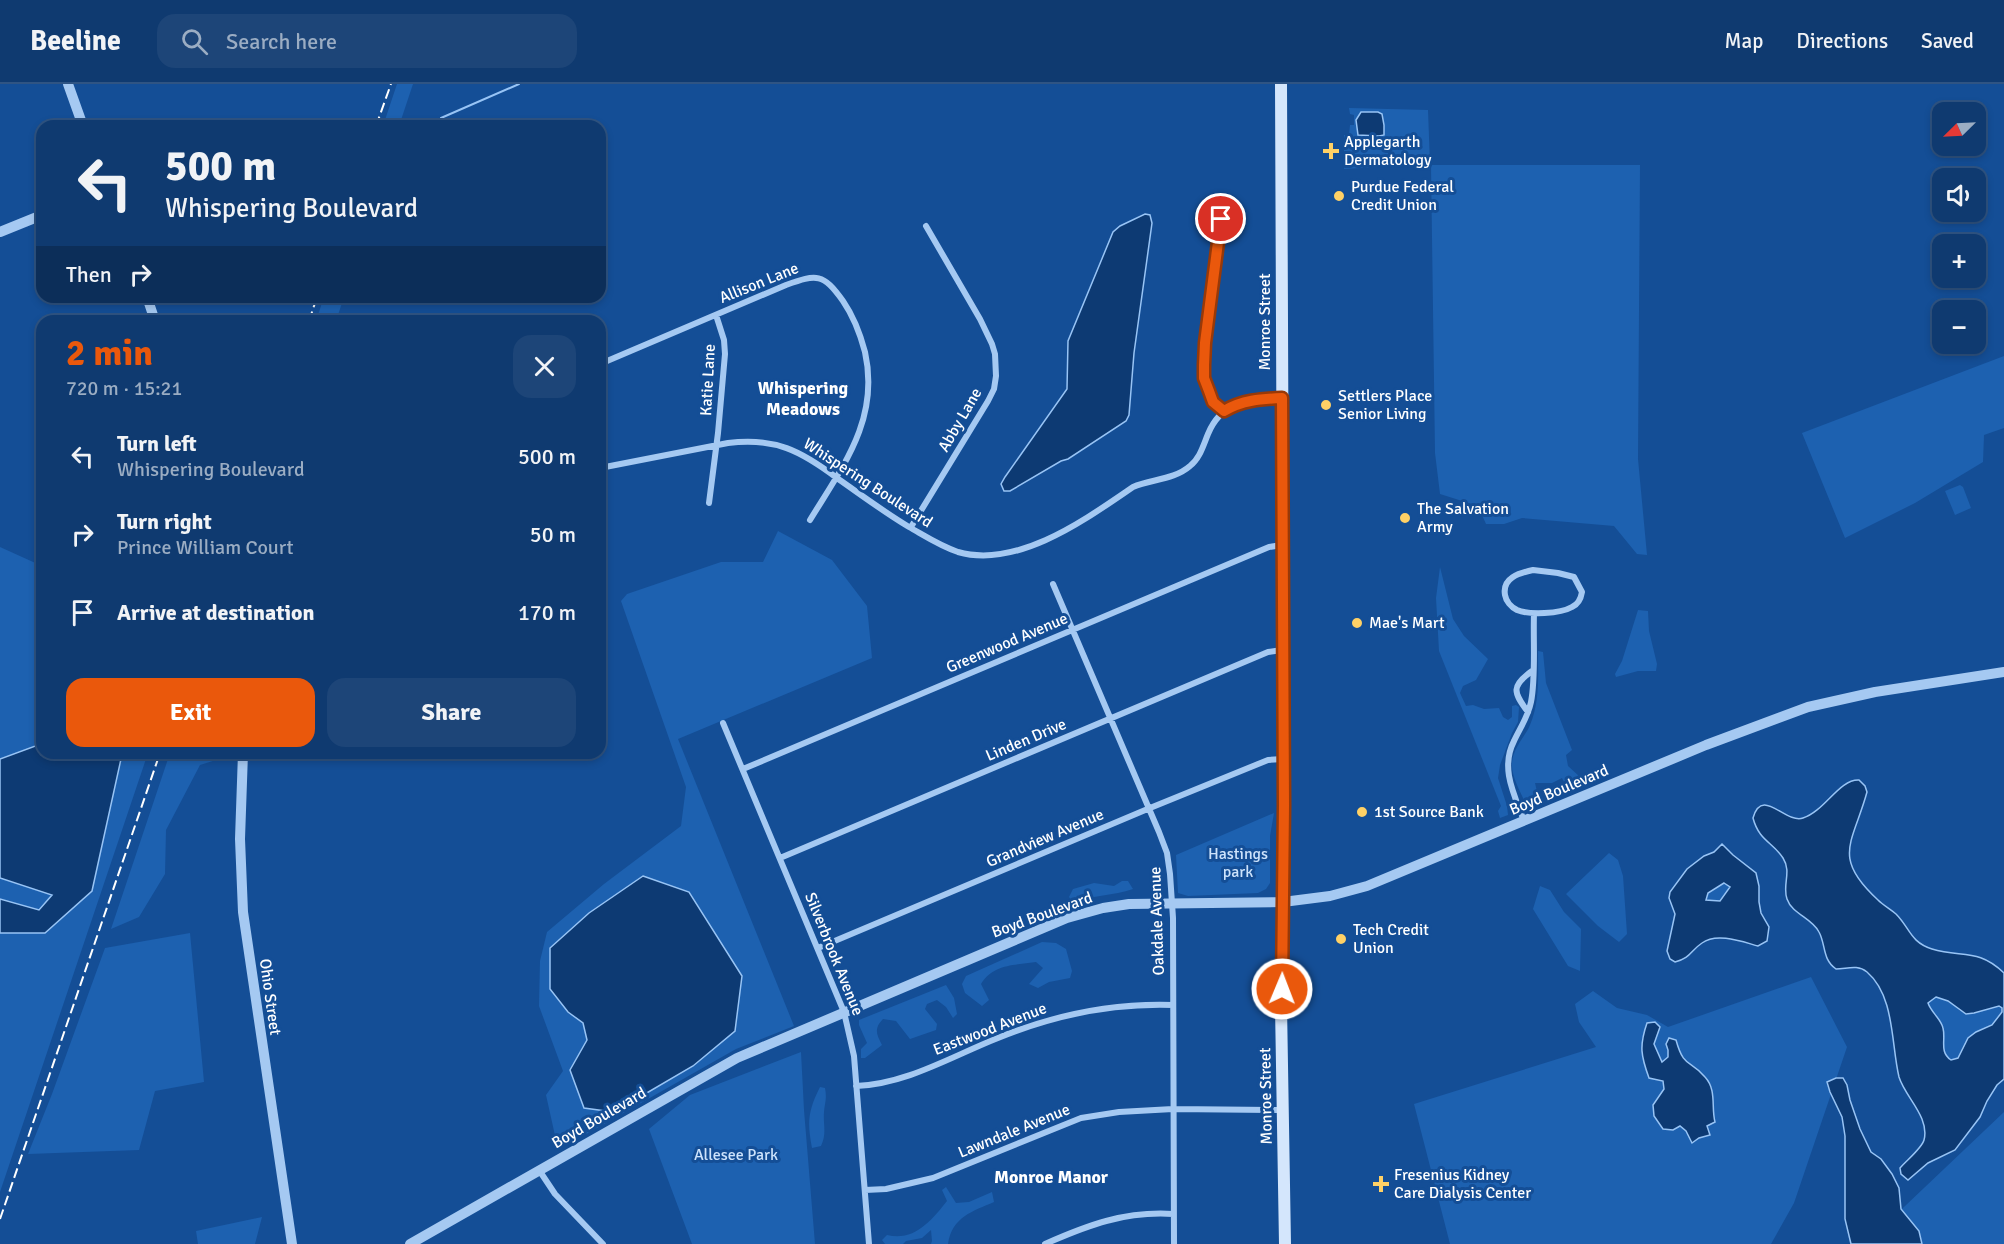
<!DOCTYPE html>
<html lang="en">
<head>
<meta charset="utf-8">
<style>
  :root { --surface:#0f3a70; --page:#1d4578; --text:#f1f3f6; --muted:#9badc3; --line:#2f5483; --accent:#ea580c }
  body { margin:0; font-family:Signika,sans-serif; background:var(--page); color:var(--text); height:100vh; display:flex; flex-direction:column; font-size:22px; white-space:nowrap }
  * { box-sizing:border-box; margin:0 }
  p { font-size:20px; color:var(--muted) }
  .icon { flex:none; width:33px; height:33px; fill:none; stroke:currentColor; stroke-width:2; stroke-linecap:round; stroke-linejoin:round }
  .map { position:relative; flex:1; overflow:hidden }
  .details { position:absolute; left:36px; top:231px; width:570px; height:444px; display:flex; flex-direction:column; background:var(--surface); border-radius:18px; box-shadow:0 3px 9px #0003,0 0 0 2px var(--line) }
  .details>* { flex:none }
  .hud { position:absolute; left:36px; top:36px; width:570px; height:183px; border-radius:18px; box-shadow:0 3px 9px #0003,0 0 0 2px var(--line); background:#0f3a70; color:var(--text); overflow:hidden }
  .needle { width:39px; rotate:246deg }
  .tools { position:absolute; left:1932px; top:18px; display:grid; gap:12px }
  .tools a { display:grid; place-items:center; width:54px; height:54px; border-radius:12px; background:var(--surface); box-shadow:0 3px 9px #0003,0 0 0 2px var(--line); font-size:30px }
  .pin { position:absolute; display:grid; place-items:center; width:51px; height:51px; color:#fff; margin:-26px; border:3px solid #fff; border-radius:50%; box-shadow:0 2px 6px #0007 }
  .me { position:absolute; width:66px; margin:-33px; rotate:1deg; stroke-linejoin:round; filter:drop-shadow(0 0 4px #0008) }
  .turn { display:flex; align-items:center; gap:21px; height:126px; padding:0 30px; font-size:27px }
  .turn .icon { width:78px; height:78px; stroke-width:2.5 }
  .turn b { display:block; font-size:42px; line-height:51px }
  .then { display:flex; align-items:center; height:57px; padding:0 30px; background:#0003; gap:12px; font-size:22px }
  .round { display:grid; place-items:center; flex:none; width:63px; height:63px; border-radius:18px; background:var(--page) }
  .head { display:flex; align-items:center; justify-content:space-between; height:102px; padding:0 30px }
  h1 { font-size:36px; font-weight:700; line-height:45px; color:var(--accent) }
  .primary-button { display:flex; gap:12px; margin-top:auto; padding:12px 30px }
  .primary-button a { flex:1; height:69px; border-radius:18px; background:var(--accent); color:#fff; font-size:24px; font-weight:700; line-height:69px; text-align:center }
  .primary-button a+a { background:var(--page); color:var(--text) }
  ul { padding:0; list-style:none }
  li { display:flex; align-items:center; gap:18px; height:78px; padding:0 30px }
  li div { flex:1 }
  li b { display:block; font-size:22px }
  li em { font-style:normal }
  header { display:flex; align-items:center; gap:36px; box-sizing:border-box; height:84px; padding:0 30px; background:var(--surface); border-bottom:2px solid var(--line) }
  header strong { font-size:28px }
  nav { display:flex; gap:33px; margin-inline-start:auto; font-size:21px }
  .search { width:420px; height:54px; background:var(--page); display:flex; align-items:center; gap:15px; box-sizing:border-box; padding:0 21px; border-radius:18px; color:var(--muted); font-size:22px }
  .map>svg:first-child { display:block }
  .green { fill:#1d61b0; fill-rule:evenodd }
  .water { fill:#0d3a73; stroke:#98c4f5; stroke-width:1.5; fill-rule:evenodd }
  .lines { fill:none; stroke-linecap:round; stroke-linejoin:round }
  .stream { stroke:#98c4f5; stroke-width:2 }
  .minor { stroke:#a5c9f2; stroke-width:6 }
  .tertiary { stroke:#a5c9f2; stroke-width:10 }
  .secondary { stroke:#d4e6fc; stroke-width:12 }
  .rail { stroke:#fff; stroke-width:2; stroke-dasharray:10 4.5; stroke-linecap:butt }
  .route-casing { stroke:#983908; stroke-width:15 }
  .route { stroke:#ea580c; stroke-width:10 }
  .poi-dot { fill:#ffd166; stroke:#144e96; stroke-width:2 }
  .labels { text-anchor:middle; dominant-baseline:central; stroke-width:6; stroke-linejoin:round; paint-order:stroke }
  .poi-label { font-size:16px; fill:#fff; stroke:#144e96; text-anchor:start }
  .street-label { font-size:16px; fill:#fff; stroke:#144e96 }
  .park-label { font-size:16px; fill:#cde3fc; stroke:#144e96 }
  .neighbourhood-label { font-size:18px; font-weight:bold; fill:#fff; stroke:#144e96 }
</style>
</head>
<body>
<header>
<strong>Beeline</strong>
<div class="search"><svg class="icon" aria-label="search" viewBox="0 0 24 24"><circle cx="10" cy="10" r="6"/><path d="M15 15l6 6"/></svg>Search here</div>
<nav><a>Map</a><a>Directions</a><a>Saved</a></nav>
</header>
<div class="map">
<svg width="2004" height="1160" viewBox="0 0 2004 1160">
  <rect width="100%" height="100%" fill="#144e96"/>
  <path class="green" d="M397 0H413L399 42H383Z
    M1349 24 1428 26 1430 80 1344 85V51H1349L1350 41H1354V31L1350 30Z
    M1431 81H1640L1638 375 1647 471 1637 470 1614 442 1522 434 1504 440H1486L1478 422 1440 410 1435 369Z
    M324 213H344L336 237H316Z
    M2004 272V344L1984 351 1983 378 1915 419 1845 454 1802 349Z
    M1960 401 1963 403 1971 424 1955 431 1945 407Z
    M778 447 832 476 867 522 872 574 678 655 794 942 736 965 567 1061 556 1056 546 1011 563 987 539 922 540 877 547 848 604 800 681 742 686 703 621 517 627 510 721 478H763ZM643 792 735 947 693 982 645 1010 587 956 583 939 550 864 589 829Z
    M0 463 42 482V662H37L0 675Z
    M1440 483 1453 535 1464 552 1488 575 1476 596 1463 602 1460 609 1466 622 1473 621 1484 625 1499 624 1503 633 1508 636 1512 633V622L1516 621 1519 623 1518 638 1512 649 1500 681 1498 694 1507 722 1508 731 1500 734 1498 727 1501 722 1439 567 1436 514Z
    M1638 526 1648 527 1649 547 1657 580 1656 587H1638L1616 593 1615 590 1622 577Z
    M1538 567 1543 568 1546 599 1572 666 1566 671 1568 682 1580 693 1574 704 1559 710 1556 706 1564 698 1562 694 1552 699H1535L1538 712 1534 719 1525 718C1520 707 1511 691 1512 679 1513 664 1525 653 1530 641 1540 618 1538 592 1538 567Z
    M84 669H148L0 1108V849H45L121 675Z
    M170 669H232V671L200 681 166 746 165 790 139 833 111 845Z
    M1274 729 1270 752V799L1266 805 1258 809 1188 812 1178 809 1176 771Z
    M1609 769 1618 776 1623 792 1627 850 1619 858 1598 842 1566 810Z
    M0 794 52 811 39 826 0 815Z
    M1122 797H1128L1133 805C1113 812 1093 811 1073 818L1069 813 1073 805 1094 799 1114 802Z
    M1724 799 1730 803 1720 817 1706 816 1708 809Z
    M1540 802 1550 806 1564 828 1581 845 1580 887 1568 882 1533 825Z
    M190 849 204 998 155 1007 139 1066 28 1070 52 1010 105 864Z
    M1042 858 1056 859 1066 865 1072 887 1070 894 1049 898 1038 904 1029 900 1043 884 1036 878C1015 881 993 880 981 900L989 916 982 922 965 909 962 900 966 892Z
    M1811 893 1847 963 1794 1119 1771 1160H1450L1414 1020 1596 963 1579 938 1575 920 1593 907 1617 924 1647 931 1668 943Z
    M946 901 954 914 957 930 953 934 946 923 937 916 927 920 925 925 937 940 936 946 910 955 896 937 883 935C874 944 876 950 882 961L865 974H861V965L867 959 859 941V936Z
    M1934 913C1945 912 1952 920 1960 927H1983L1990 923 1999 922 2002 924V928L1992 941 1976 948 1963 962 1958 974 1951 976C1939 967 1946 956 1943 943 1941 936 1933 929 1929 922L1928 919Z
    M801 968 804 1026 815 1160H692L649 1045 690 1011Z
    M820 1003 825 1004C827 1015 825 1018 824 1028 823 1041 827 1049 821 1062L812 1064C807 1038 808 1027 820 1003Z
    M2004 1028V1160H1865Z
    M946 1103 956 1119 969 1118 992 1108 994 1118C973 1127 952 1133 948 1160H931L932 1157 931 1146 922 1154 906 1157 903 1160H885L882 1156 887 1151C914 1158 932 1136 947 1117L942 1106Z
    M262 1133 255 1160H198L196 1147Z"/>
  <path class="water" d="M1361 28H1378L1382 30 1384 41V51L1379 52 1358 51 1356 36Z
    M1145 130 1150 131 1152 139 1134 269 1129 331 1126 337 1068 375 1061 377 1010 407H1004L1001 400 1005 393 1067 305 1068 257 1113 148 1120 142Z
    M38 661 42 662V669H84L121 675 92 807 45 849H0V815L39 826 52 811 0 794V675Z
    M1859 696 1865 702 1867 708C1853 759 1831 773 1878 816 1883 821 1890 825 1896 830 1910 844 1910 858 1932 865 1962 874 1978 864 2004 889V995L1997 1001 1987 1017 1980 1033 1955 1066 1928 1079 1908 1096 1901 1090 1900 1084C1906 1077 1922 1064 1924 1056 1930 1033 1905 1013 1899 993 1891 960 1895 912 1867 888 1857 880 1847 885 1836 885 1822 875 1826 861 1819 848 1812 834 1792 830 1787 815 1782 801 1792 788 1783 774 1773 758 1759 757 1753 734 1762 702 1785 740 1803 734 1825 727 1839 695 1859 696ZM1936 913 1948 917 1966 930 1974 929 1999 922 2002 924V928L1992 941 1976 948 1968 954 1958 974 1951 976C1939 968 1946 956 1943 944 1941 935 1931 928 1928 919Z
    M1722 760 1733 771 1756 789 1759 802V818L1761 829 1769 843 1767 857 1758 862C1743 858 1717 848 1702 859 1690 867 1691 874 1675 878L1670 875 1667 867 1675 830 1669 814 1670 808 1687 785 1704 772 1714 768ZM1724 799 1730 803 1720 817 1706 816 1708 809Z
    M643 792 689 808 742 892 735 947 693 982 645 1010 606 1027 584 1024 570 986 587 956 583 939 568 928 550 905V864L589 829Z
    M1655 938 1660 943 1654 960 1662 978 1668 973V966L1666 960 1669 954 1676 956C1684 985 1690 975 1705 993 1717 1006 1711 1023 1715 1038L1707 1042 1710 1051 1699 1054 1692 1059 1686 1047 1680 1042 1673 1046 1663 1045 1654 1032 1653 1021 1664 1005 1663 997 1649 994C1641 972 1639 962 1647 939Z
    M1836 994H1843L1847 1001 1850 1016 1860 1045 1871 1068 1881 1075 1892 1090 1899 1104 1901 1125 1919 1147 1922 1160H1851L1845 1135V1052L1842 1033 1830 1008 1827 998Z"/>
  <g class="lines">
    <path class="stream" d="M441 34 519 0"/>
    <path class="minor" d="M1221 135C1217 167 1213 199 1208 231 1206 252 1200 276 1205 296 1208 310 1213 318 1224 327
      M600 280 786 201C817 190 823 189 843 217 854 233 860 249 865 268 880 335 843 382 810 436
      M600 384 728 359C775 353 801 367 837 394 861 411 884 428 909 443 925 452 940 462 958 468 1018 485 1086 435 1133 403 1151 395 1174 396 1190 382 1200 374 1203 362 1208 350 1222 316 1249 316 1282 314
      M709 419 718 349 725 270 724 256 716 231
      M911 443 988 317 994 305 996 292 995 270 992 260 980 235 926 142
      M1533 486 1558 489 1574 493 1582 508C1581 514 1579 520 1572 523 1560 530 1529 531 1517 526 1511 523 1506 517 1505 511 1502 494 1519 489 1533 486Z
      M1053 500 1159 748 1167 769 1170 790 1173 834 1174 1160
      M1528 628C1513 608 1511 602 1532 587
      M723 639 844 928 854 972 869 1160
      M743 685 1269 463 1282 461
      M1524 737C1514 710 1500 684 1514 657 1520 644 1528 633 1531 618 1536 593 1533 556 1534 530
      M780 774 1268 568 1282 566
      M818 864 1150 724 1268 676 1283 675
      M856 1002C907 1000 952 972 998 954 1054 931 1113 919 1173 921
      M539 1086 555 1110 603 1160
      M865 1106 886 1105 933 1094 1081 1034 1119 1028 1173 1025 1283 1026
      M1045 1160C1088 1141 1125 1127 1173 1130"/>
    <path class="tertiary" d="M68 0 83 42
      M0 148 42 131
      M147 213 155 237
      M243 669 240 755 243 828 292 1160
      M410 1160 737 974 1067 834 1103 824 1129 820 1283 818 1330 812 1367 802 1706 661 1808 623 1875 608 2004 588"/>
    <path class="secondary" d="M1281 0 1284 721 1281 922 1285 1160"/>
    <path class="rail" d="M376 42 391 0
      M309 237 317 213
      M0 1135 160 669"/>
  </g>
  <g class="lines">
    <g class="route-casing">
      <path id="route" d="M1221 135 1205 259 1204 281V294L1209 307 1213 318 1224 327C1242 316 1261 315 1282 314L1284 721 1282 905"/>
    </g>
    <use href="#route" class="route"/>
  </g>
  <g class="poi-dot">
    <path d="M1328 58h6v6h6v6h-6v6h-6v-6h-6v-6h6z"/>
    <circle cx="1339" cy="112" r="6"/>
    <circle cx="1326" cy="321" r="6"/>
    <circle cx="1405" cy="434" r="6"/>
    <circle cx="1357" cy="539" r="6"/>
    <circle cx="1362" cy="728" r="6"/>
    <circle cx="1341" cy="855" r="6"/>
    <path d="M1378 1091h6v6h6v6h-6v6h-6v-6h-6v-6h6z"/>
  </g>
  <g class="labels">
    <g class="poi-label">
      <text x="1344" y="58">Applegarth<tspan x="1344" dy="18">Dermatology</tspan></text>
      <text x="1351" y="103">Purdue Federal<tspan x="1351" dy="18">Credit Union</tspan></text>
      <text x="1338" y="312">Settlers Place<tspan x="1338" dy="18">Senior Living</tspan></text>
      <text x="1417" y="425">The Salvation<tspan x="1417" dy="18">Army</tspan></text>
      <text x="1369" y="539">Mae's Mart</text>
      <text x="1374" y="728">1st Source Bank</text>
      <text x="1353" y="846">Tech Credit<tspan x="1353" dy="18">Union</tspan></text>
      <text x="1394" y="1091">Fresenius Kidney<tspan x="1394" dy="18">Care Dialysis Center</tspan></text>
    </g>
    <g class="street-label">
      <text transform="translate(759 199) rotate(-22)">Allison Lane</text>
      <text transform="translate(1265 238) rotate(-90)">Monroe Street</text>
      <text transform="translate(708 296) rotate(-87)">Katie Lane</text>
      <text transform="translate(960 336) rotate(-60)">Abby Lane</text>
      <text transform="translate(868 399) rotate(33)">Whispering Boulevard</text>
      <text transform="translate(1007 559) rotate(-23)">Greenwood Avenue</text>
      <text transform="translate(1026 656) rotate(-23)">Linden Drive</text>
      <text transform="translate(1559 706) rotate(-23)">Boyd Boulevard</text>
      <text transform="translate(1045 754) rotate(-23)">Grandview Avenue</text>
      <text transform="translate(1042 831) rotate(-20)">Boyd Boulevard</text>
      <text transform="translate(1157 837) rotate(-92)">Oakdale Avenue</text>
      <text transform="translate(834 870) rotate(68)">Silverbrook Avenue</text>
      <text transform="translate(270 913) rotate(82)">Ohio Street</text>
      <text transform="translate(990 945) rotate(-21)">Eastwood Avenue</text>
      <text transform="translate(1266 1012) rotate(-91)">Monroe Street</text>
      <text transform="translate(599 1034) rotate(-30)">Boyd Boulevard</text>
      <text transform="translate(1014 1047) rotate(-22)">Lawndale Avenue</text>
    </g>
    <g class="park-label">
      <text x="1238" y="770">Hastings<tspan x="1238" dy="18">park</tspan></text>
      <text x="736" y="1071">Allesee Park</text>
    </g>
    <g class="neighbourhood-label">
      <text x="803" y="304">Whispering<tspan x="803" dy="21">Meadows</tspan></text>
      <text x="1051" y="1093">Monroe Manor</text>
    </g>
  </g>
</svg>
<div class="tools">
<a><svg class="needle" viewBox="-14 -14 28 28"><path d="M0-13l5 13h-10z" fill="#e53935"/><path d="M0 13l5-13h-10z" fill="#9badc3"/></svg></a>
<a><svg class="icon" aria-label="sound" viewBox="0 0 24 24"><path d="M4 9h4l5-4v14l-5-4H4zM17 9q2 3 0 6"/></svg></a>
<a>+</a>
<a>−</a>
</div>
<div class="pin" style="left:1221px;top:135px;background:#d93025"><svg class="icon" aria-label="arrive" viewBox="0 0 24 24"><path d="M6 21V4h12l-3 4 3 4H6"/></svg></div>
<svg class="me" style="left:1282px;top:905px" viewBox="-20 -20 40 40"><circle r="17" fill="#ea580c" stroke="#fff" stroke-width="3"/><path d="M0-11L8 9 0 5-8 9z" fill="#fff"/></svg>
<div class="hud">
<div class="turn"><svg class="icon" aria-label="left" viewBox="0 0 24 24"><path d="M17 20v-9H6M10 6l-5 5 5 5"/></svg><div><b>500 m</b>Whispering Boulevard</div></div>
<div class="then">Then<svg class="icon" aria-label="right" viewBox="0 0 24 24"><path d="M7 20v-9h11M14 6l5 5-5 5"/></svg></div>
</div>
<section class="details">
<div class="head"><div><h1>2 min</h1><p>720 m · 15:21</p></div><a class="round"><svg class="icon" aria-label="close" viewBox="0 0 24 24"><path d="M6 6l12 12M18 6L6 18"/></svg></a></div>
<ul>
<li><svg class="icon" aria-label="left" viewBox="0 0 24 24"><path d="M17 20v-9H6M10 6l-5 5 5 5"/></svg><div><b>Turn left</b><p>Whispering Boulevard</p></div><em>500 m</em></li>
<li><svg class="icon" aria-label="right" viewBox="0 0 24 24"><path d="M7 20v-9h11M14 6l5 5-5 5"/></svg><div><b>Turn right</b><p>Prince William Court</p></div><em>50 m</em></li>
<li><svg class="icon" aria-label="arrive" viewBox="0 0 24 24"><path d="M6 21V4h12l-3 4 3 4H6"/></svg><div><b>Arrive at destination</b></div><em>170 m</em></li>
</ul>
<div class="primary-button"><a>Exit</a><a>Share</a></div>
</section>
</div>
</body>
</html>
